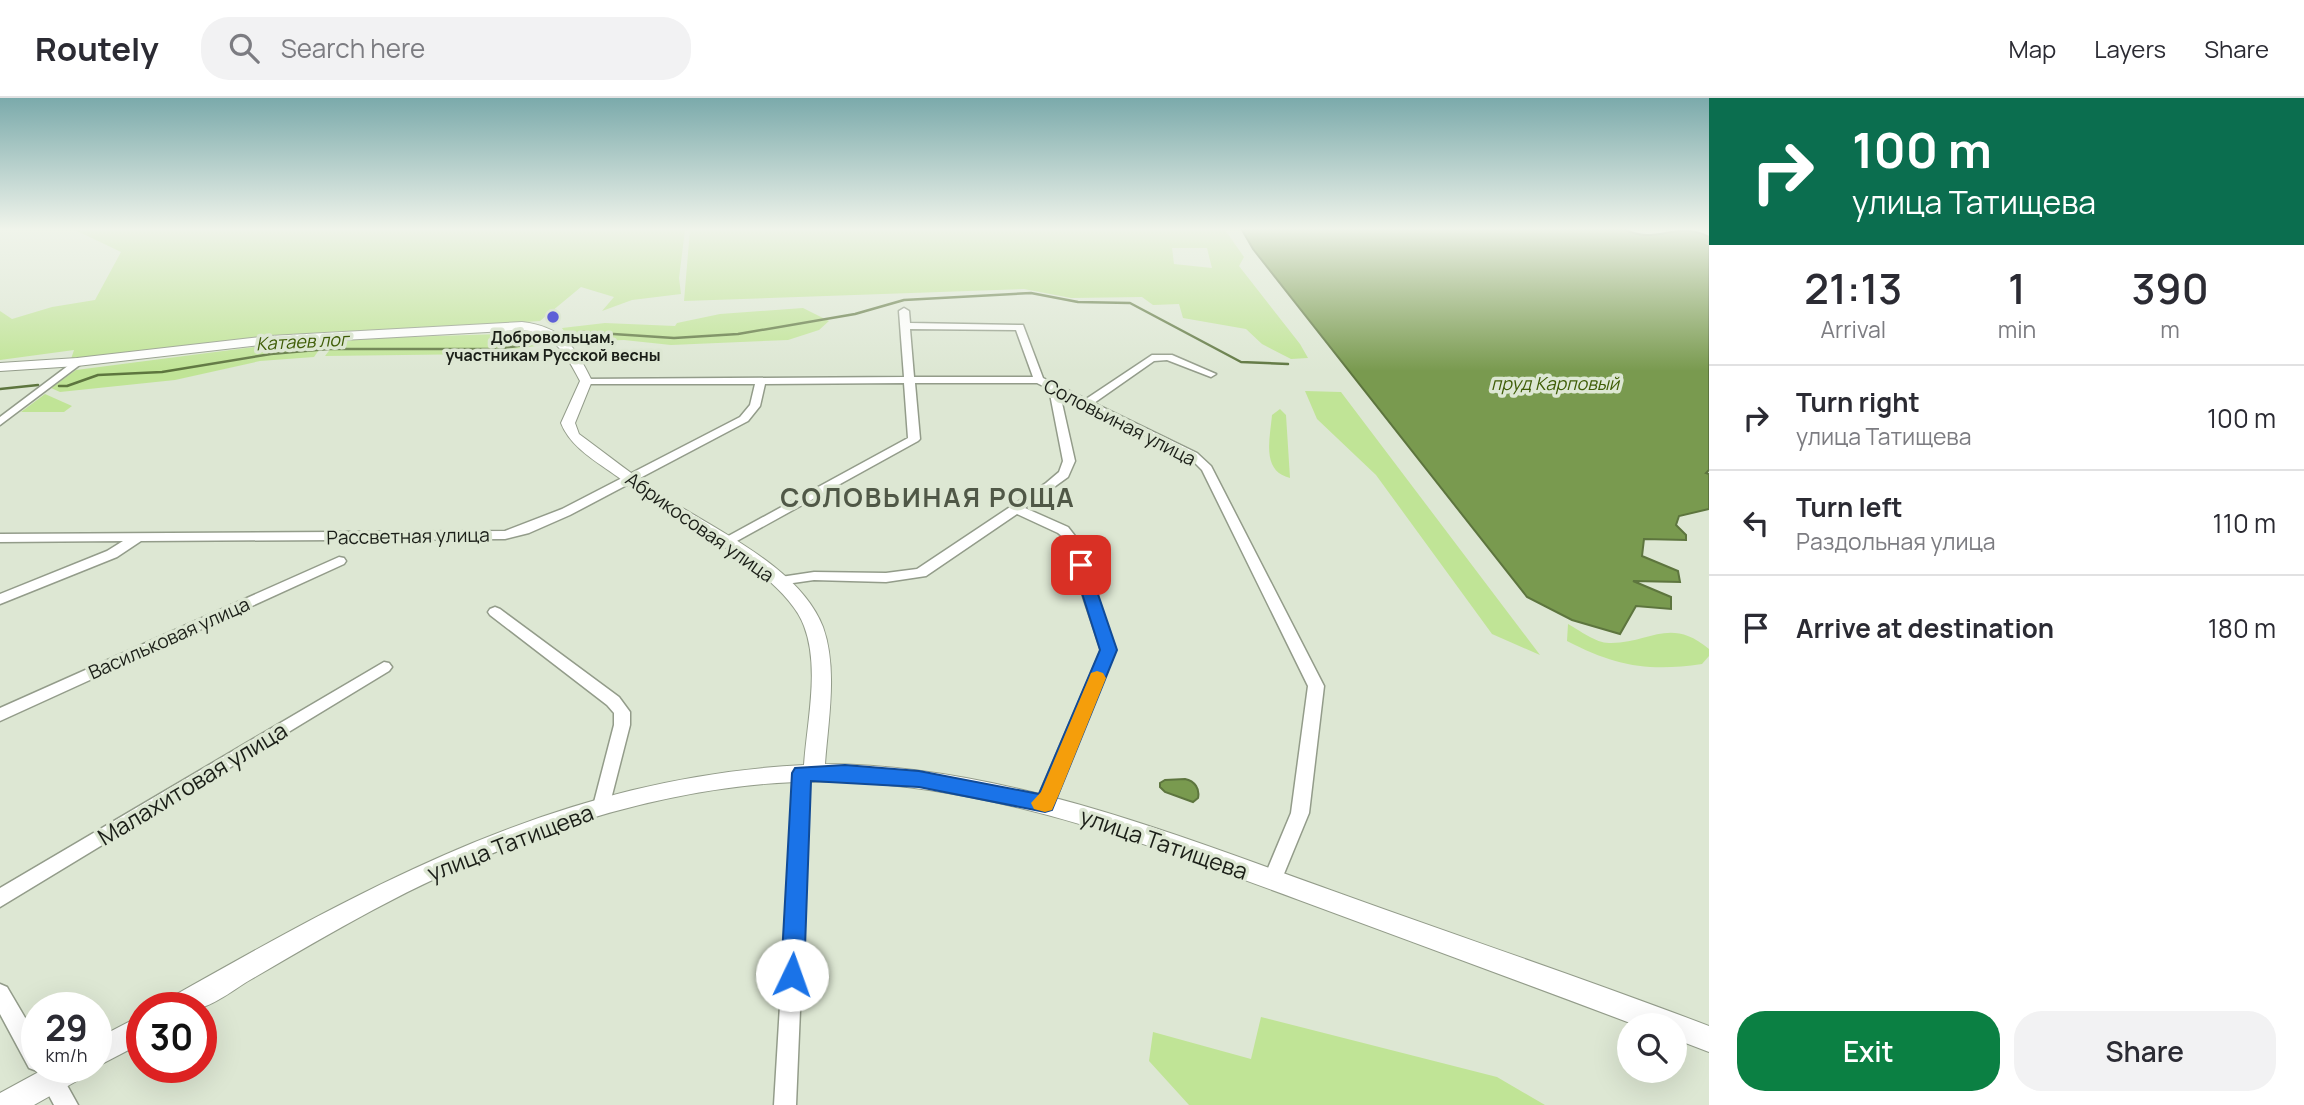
<!DOCTYPE html>
<html lang="en">
<head>
<meta charset="utf-8">
<style>
  :root { --surface:#fff; --page:#f2f2f3; --text:#2b2b33; --muted:#7c7c81; --line:#e1e1e2; --accent:#0b8043 }
  body { margin:0; font-family:Manrope,sans-serif; background:var(--page); color:var(--text); height:100vh; display:flex; flex-direction:column; font-size:26px; white-space:nowrap }
  * { box-sizing:border-box; margin:0 }
  p { font-size:23px; color:var(--muted) }
  .icon { flex:none; width:38px; height:38px; fill:none; stroke:currentColor; stroke-width:2; stroke-linecap:round; stroke-linejoin:round }
  .map { position:relative; flex:1; overflow:hidden }
  .sheet { display:flex; flex-direction:column; background:var(--surface); width:595px }
  .sheet>* { flex:none }
  .guide { background:#0b6e4f; color:#fff; overflow:hidden }
  .tools { position:absolute; left:1617px; top:915px; display:grid; gap:14px }
  .tools a { display:grid; place-items:center; width:70px; height:70px; border-radius:50%; background:var(--surface); box-shadow:0 7px 28px #0002; font-size:35px }
  .speed { position:absolute; left:21px; top:894px; display:flex; gap:14px; font-size:35px; font-weight:700; text-align:center }
  .speed>* { display:grid; place-content:center; width:91px; height:91px; border-radius:50%; background:var(--surface); box-shadow:0 7px 28px #0002; line-height:1 }
  .speed small { font-size:18px; font-weight:400 }
  .speed .limit { border:10px solid #d22; background:#fff; color:#111 }
  .pin { position:absolute; display:grid; place-items:center; width:60px; height:60px; color:#fff; margin:-30px; border-radius:14px; box-shadow:0 4px 10px #0006 }
  .me { position:absolute; width:77px; margin:-38px; rotate:3deg; stroke-linejoin:round; filter:drop-shadow(0 0 5px #0008) }
  .turn { display:flex; align-items:center; gap:24px; height:147px; padding:0 28px; font-size:32px }
  .turn .icon { width:91px; height:91px; stroke-width:2.5 }
  .turn b { display:block; font-size:49px; line-height:60px }
  .eta { display:flex; justify-content:space-evenly; align-items:center; height:119px; text-align:center }
  .eta b { font-size:42px; font-weight:600; line-height:49px }
  .action { display:flex; gap:14px; margin-top:auto; padding:14px 28px }
  .action a { flex:1; height:80px; border-radius:28px; background:var(--accent); color:#fff; font-size:28px; font-weight:600; line-height:80px; text-align:center }
  .action a+a { background:var(--page); color:var(--text) }
  ul { padding:0; list-style:none }
  li { display:flex; align-items:center; gap:21px; height:105px; padding:0 28px; border-top:2px solid var(--line) }
  li div { flex:1 }
  li b { display:block; font-size:26px }
  li em { font-style:normal }
  header { display:flex; align-items:center; gap:42px; box-sizing:border-box; height:98px; padding:0 35px; background:var(--surface); border-bottom:2px solid var(--line) }
  header strong { font-size:33px }
  nav { display:flex; gap:38px; margin-inline-start:auto; font-size:24px }
  .search { width:490px; height:63px; background:var(--page); display:flex; align-items:center; gap:18px; box-sizing:border-box; padding:0 24px; border-radius:28px; color:var(--muted); font-size:26px }
  main { display:flex; flex:1; min-height:0 }
  .map>svg:first-child { display:block }
  .green { fill:#c0e496; fill-rule:evenodd }
  .water { fill:#799a4f; stroke:#5d753e; stroke-width:2 }
  .lines { fill:none; stroke-linecap:round; stroke-linejoin:round }
  .stream { stroke:#5d753e; stroke-width:2.5 }
  .minor-casing { stroke:#939c8a; stroke-width:3 }
  .tertiary-casing { stroke:#939c8a; stroke-width:2 }
  .minor { fill:#fff; fill-rule:evenodd }
  .tertiary { fill:#fff; fill-rule:evenodd }
  .route { fill:#1a73e8; stroke:#114b97; stroke-width:2 }
  .slow { fill:#f59e0b }
  .poi-dot { fill:#5e5fd7; stroke:#dde7d3; stroke-width:2.5 }
  .labels { text-anchor:middle; dominant-baseline:central; stroke-width:7; stroke-linejoin:round; paint-order:stroke }
  .far-poi-label { font-size:16px; font-weight:bold; fill:#1b1f18; stroke:#dde7d3 }
  .far-water-label { font-size:18px; font-style:italic; fill:#3f5d07; stroke:#dde7d3 }
  .street-label { font-size:19px; fill:#1b1f18; stroke:#dde7d3 }
  .near-street-label { font-size:23px; fill:#1b1f18; stroke:#dde7d3 }
  .district-label { font-size:26px; font-weight:bold; letter-spacing:2px; fill:#505847; stroke:#dde7d3 }
</style>
</head>
<body>
<header>
<strong>Routely</strong>
<div class="search"><svg class="icon" aria-label="search" viewBox="0 0 24 24"><circle cx="10" cy="10" r="6"/><path d="M15 15l6 6"/></svg>Search here</div>
<nav><a>Map</a><a>Layers</a><a>Share</a></nav>
</header>
<main>
<div class="map">
<svg width="1709" height="1007" viewBox="0 0 1709 1007">
  <rect width="100%" height="100%" fill="#dde7d3"/>
  <path class="green" d="M75 132H685L679 180 681 196 632 202 602 213 614 199 581 189 540 223 261 240 71 261 74 252 0 262V213L12 221 52 209 95 202 121 154Z
    M690 132H1225L1244 159 1239 168 1300 246 1308 260 1291 261 1262 246 1246 231 1183 220 1179 206 1153 207 1142 199 1071 200 1024 191 684 203ZM1172 150H1207L1212 170 1174 166Z
    M803 210 829 223 819 232 788 242 671 247 624 242 571 244 562 230 605 225 675 228 677 225 720 216Z
    M537 235 549 239 556 245 482 256 325 258 338 241Z
    M326 242 314 259 260 263 175 282 60 294 51 290 76 272 300 243Z
    M1305 293 1341 294 1540 557 1492 536 1376 377 1317 321Z
    M45 296 72 308 64 314H21Z
    M1280 311 1286 317 1290 380C1261 373 1270 341 1272 317Z
    M1568 526C1579 532 1596 545 1609 545 1650 546 1669 518 1709 551V558L1702 566C1649 574 1615 568 1567 543Z
    M1261 919 1497 979 1545 1007H1189L1149 963 1153 934 1251 961Z"/>
  <path class="water" d="M1242 132H1626C1656 147 1677 122 1709 139V372L1706 375 1709 376V411L1679 418 1676 427 1686 437V442L1644 441 1642 458 1678 473 1680 484 1633 483 1671 499V511L1636 508 1620 536 1572 522 1527 499 1253 151Z
    M1185 681C1195 683 1200 691 1198 700L1193 704 1165 694 1160 689V685L1165 682Z"/>
  <g class="lines">
    <path class="stream" d="M568 240 583 234 674 240 738 236 855 216 904 202 1031 195 1078 204 1130 205 1241 264 1288 266
      M59 288H67L98 277 162 274 271 256 328 251H498L549 243
      M0 291 38 287"/>
    <g class="minor-casing">
      <path id="minor" d="M904 210 909 213 910 225 1023 227 1043 280 1086 301 1152 257H1172L1216 276 1211 279 1167 262 1154 263 1094 305 1197 355 1211 368 1324 588 1309 715 1279 788 1272 790 1265 788 1263 782 1291 715 1308 588 1202 372 1189 359 1060 296 1075 363 1068 379 1025 410 1068 429 1075 438 1115 552 1053 706 1050 711 1044 713 1038 711 1035 706 1101 552 1063 439 1058 435 1017 416 926 478 886 484 814 482 779 487 772 483 774 480 814 474 886 475 917 471 1046 385 1059 374 1063 363 1049 291 1037 285H915L920 341 918 343 726 449 719 445 721 442 908 340 904 285 765 286 760 308 748 323 570 417 529 435 505 441 141 443 117 459 0 506V496L107 453 123 443 0 444V436L505 433 562 411 740 319 750 307 755 286H586L581 283 582 281 904 279 899 213ZM910 231 1016 232 1033 279H914Z
        M77 261 81 262V266L0 327V319Z
        M339 459 344 460 346 463 344 466 0 623V610Z
        M495 509 500 511 619 599 630 614V627L608 713 602 715 596 713 593 708 614 627V615L607 607 490 517 488 514 490 511Z
        M384 564 389 565 392 569 389 573 0 809V790Z
        M802 668 808 670 810 675 796 1007H774L794 675 796 670Z
        M0 886 7 889 37 940V970H45L37 973 29 970 0 916Z
        M46 970 58 971 78 1007H54L39 979 42 971Z"/>
    </g>
    <g class="tertiary-casing">
      <path id="tertiary" d="M522 224C563 229 575 248 592 283L575 325 579 336C608 357 635 379 665 399 715 432 800 469 823 529 838 571 828 623 825 666 1002 667 1171 735 1336 794 1460 839 1586 881 1709 928V954L1675 941V928H1638C1525 885 1412 844 1299 802 1152 748 1003 690 845 684 750 680 650 700 560 730 495 752 433 780 373 812 332 834 291 858 250 882 236 890 219 904 203 909 193 913 175 910 164 910L168 901C373 785 563 679 804 667 807 623 820 570 804 528 784 473 666 416 618 379 597 364 570 349 561 325L580 283C566 256 554 235 522 232L270 246 77 268 0 273V265L77 260 270 238Z
        M142 917V945L96 969V941Z
        M46 970H86L82 980 34 1007H0V995Z"/>
    </g>
    <use href="#minor" class="minor"/>
    <use href="#tertiary" class="tertiary"/>
  </g>
  <linearGradient id="sky" x2="0" y2="1"><stop stop-color="#7baaab"/><stop offset="0.48" stop-color="#f0f4eb"/><stop offset="1" stop-color="#f0f4eb" stop-opacity="0"/></linearGradient>
  <rect width="1709" height="273" fill="url(#sky)"/>
  <path class="route" d="M1081 462 1088 467 1117 552 1052 712 1045 714 919 689 811 683 804 877 800 884 792 888 784 884 781 877 792 675 795 670 845 667 919 673 1039 696 1100 552 1073 467Z"/>
  <path class="slow" d="M1097 573 1103 575 1106 580 1060 694 1052 712 1045 714 1034 711 1031 705 1041 694 1089 580 1091 575Z"/>
  <circle class="poi-dot" cx="553" cy="219" r="7"/>
  <g class="labels">
    <g class="far-poi-label">
      <text x="553" y="239">Добровольцам,<tspan x="553" dy="18">участникам Русской весны</tspan></text>
    </g>
    <g class="far-water-label">
      <text transform="translate(302 243) rotate(-3)">Катаев лог</text>
      <text x="1555" y="285">пруд Карповый</text>
    </g>
    <g class="street-label">
      <text transform="translate(1120 324) rotate(27)">Соловьиная улица</text>
      <text transform="translate(700 429) rotate(35)">Абрикосовая улица</text>
      <text transform="translate(408 438) rotate(-1)">Рассветная улица</text>
      <text transform="translate(169 540) rotate(-24)">Васильковая улица</text>
    </g>
    <g class="near-street-label">
      <text transform="translate(192 685) rotate(-31)">Малахитовая улица</text>
      <text transform="translate(510 744) rotate(-21)">улица Татищева</text>
      <text transform="translate(1164 745) rotate(19)">улица Татищева</text>
    </g>
    <g class="district-label">
      <text x="928" y="399">СОЛОВЬИНАЯ РОЩА</text>
    </g>
  </g>
</svg>
<div class="tools">
<a><svg class="icon" aria-label="search" viewBox="0 0 24 24"><circle cx="10" cy="10" r="6"/><path d="M15 15l6 6"/></svg></a>
</div>
<div class="speed"><div>29<small>km/h</small></div><div class="limit">30</div></div>
<div class="pin" style="left:1081px;top:467px;background:#d93025"><svg class="icon" aria-label="arrive" viewBox="0 0 24 24"><path d="M6 21V4h12l-3 4 3 4H6"/></svg></div>
<svg class="me" style="left:792px;top:877px" viewBox="-20 -20 40 40"><circle r="19" fill="#fff"/><path d="M0-13L10 11 0 6-10 11z" fill="#1a73e8"/></svg>
</div>
<section class="sheet">
<div class="guide">
<div class="turn"><svg class="icon" aria-label="right" viewBox="0 0 24 24"><path d="M7 20v-9h11M14 6l5 5-5 5"/></svg><div><b>100 m</b>улица Татищева</div></div>
</div>
<div class="eta">
<div><b>21:13</b><p>Arrival</p></div>
<div><b>1</b><p>min</p></div>
<div><b>390</b><p>m</p></div>
</div>
<ul>
<li><svg class="icon" aria-label="right" viewBox="0 0 24 24"><path d="M7 20v-9h11M14 6l5 5-5 5"/></svg><div><b>Turn right</b><p>улица Татищева</p></div><em>100 m</em></li>
<li><svg class="icon" aria-label="left" viewBox="0 0 24 24"><path d="M17 20v-9H6M10 6l-5 5 5 5"/></svg><div><b>Turn left</b><p>Раздольная улица</p></div><em>110 m</em></li>
<li><svg class="icon" aria-label="arrive" viewBox="0 0 24 24"><path d="M6 21V4h12l-3 4 3 4H6"/></svg><div><b>Arrive at destination</b></div><em>180 m</em></li>
</ul>
<div class="action"><a>Exit</a><a>Share</a></div>
</section>
</main>
</body>
</html>
